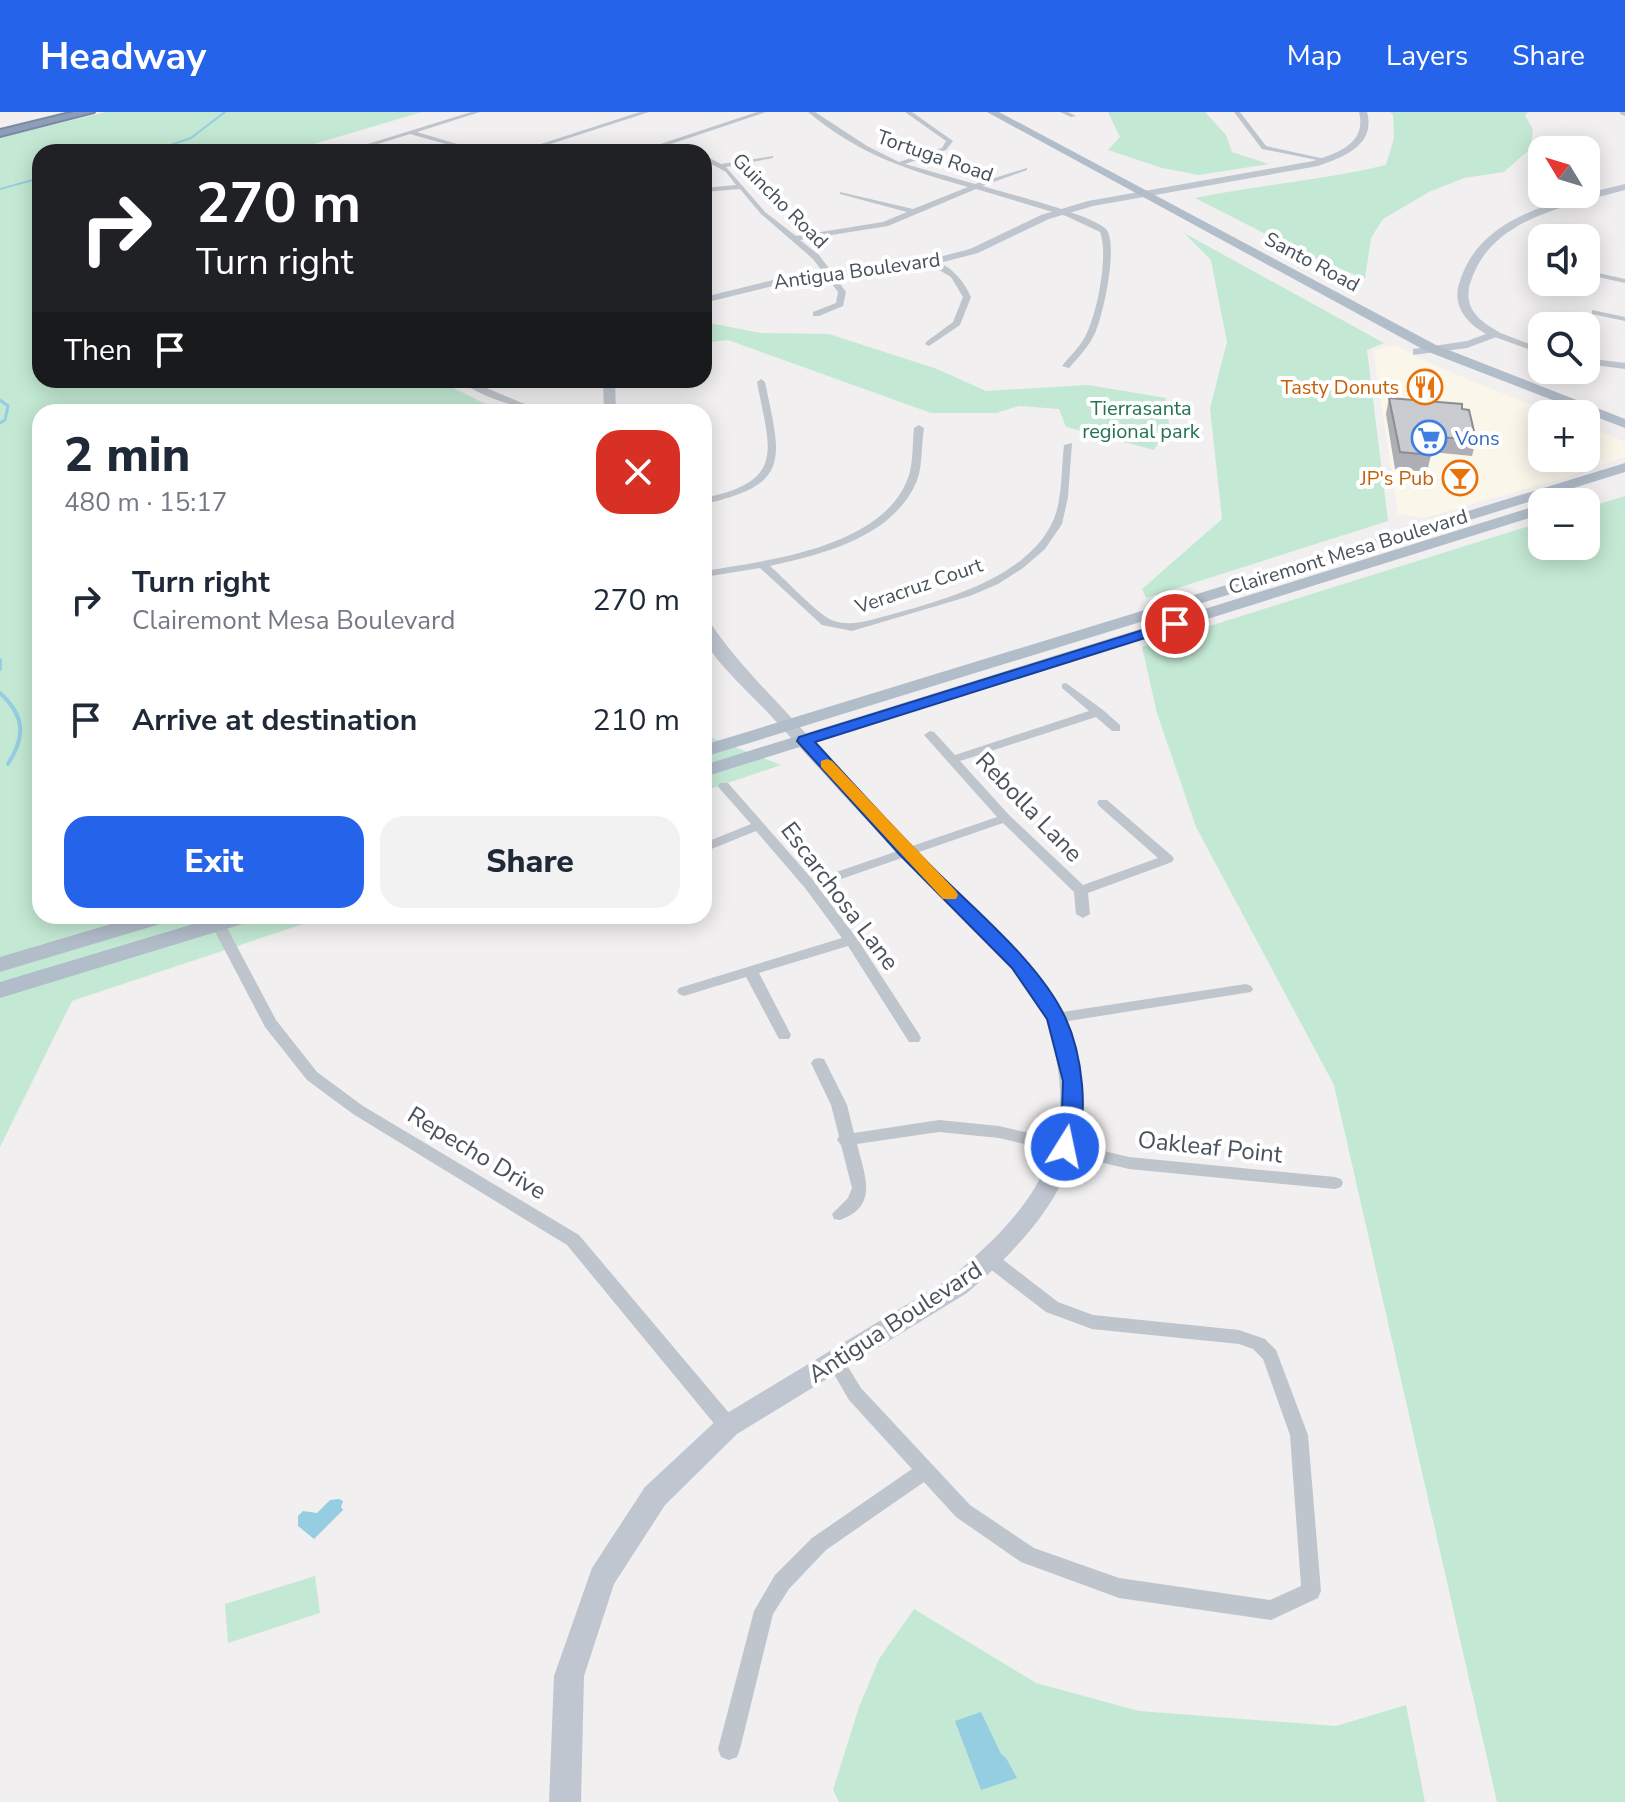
<!DOCTYPE html>
<html lang="en">
<head>
<meta charset="utf-8">
<style>
  :root { --surface:#fff; --page:#f2f2f3; --text:#1f2937; --muted:#747a83; --accent:#2563eb }
  body { margin:0; font-family:"Nunito Sans",sans-serif; background:var(--page); color:var(--text); height:100vh; display:flex; flex-direction:column; font-size:30px; white-space:nowrap }
  * { box-sizing:border-box; margin:0 }
  p { font-size:26px; color:var(--muted) }
  .icon { flex:none; width:44px; height:44px; fill:none; stroke:currentColor; stroke-width:2; stroke-linecap:round; stroke-linejoin:round }
  .map { position:relative; flex:1; overflow:hidden }
  .sheet { position:absolute; left:32px; top:292px; width:680px; height:520px; display:flex; flex-direction:column; background:var(--surface); border-radius:24px; box-shadow:0 4px 20px #0003 }
  .sheet>* { flex:none }
  .banner { position:absolute; left:32px; top:32px; width:680px; height:244px; border-radius:24px; box-shadow:0 4px 20px #0003; background:#202124; color:#fff; overflow:hidden }
  .needle { width:52px; rotate:308deg }
  .buttons { position:absolute; left:1528px; top:24px; display:grid; gap:16px }
  .buttons a { display:grid; place-items:center; width:72px; height:72px; border-radius:16px; background:var(--surface); box-shadow:0 4px 20px #0003; font-size:40px }
  .pin { position:absolute; display:grid; place-items:center; width:68px; height:68px; color:#fff; margin:-34px; border:4px solid #fff; border-radius:50%; box-shadow:0 2px 8px #0007 }
  .me { position:absolute; width:88px; margin:-44px; rotate:10deg; stroke-linejoin:round; filter:drop-shadow(0 0 6px #0008) }
  .turn { display:flex; align-items:center; gap:28px; height:168px; padding:0 32px; font-size:36px }
  .turn .icon { width:104px; height:104px; stroke-width:2.5 }
  .turn b { display:block; font-size:56px; line-height:68px }
  .then { display:flex; align-items:center; height:76px; padding:0 32px; background:#0003; gap:16px; font-size:30px }
  .round { display:grid; place-items:center; flex:none; width:84px; height:84px; border-radius:24px; background:var(--page) }
  .headline { display:flex; align-items:center; justify-content:space-between; height:136px; padding:0 32px }
  h1 { font-size:48px; font-weight:800; line-height:60px }
  .cta { display:flex; gap:16px; margin-top:auto; padding:16px 32px }
  .cta a { flex:1; height:92px; border-radius:24px; background:var(--accent); color:#fff; font-size:32px; font-weight:800; line-height:92px; text-align:center }
  .cta a+a { background:var(--page); color:var(--text) }
  ul { padding:0; list-style:none }
  li { display:flex; align-items:center; gap:24px; height:120px; padding:0 32px }
  li div { flex:1 }
  li b { display:block; font-size:30px }
  li em { font-style:normal }
  header { display:flex; align-items:center; gap:48px; box-sizing:border-box; height:112px; padding:0 40px; background:var(--accent); color:#fff }
  header strong { font-size:38px }
  nav { display:flex; gap:44px; margin-inline-start:auto; font-size:28px }
  .map>svg:first-child { display:block }
  .commercial { fill:#faf6ea }
  .green { fill:#c3e9d4 }
  .water { fill:#95cde1 }
  .lines { fill:none; stroke-linecap:round; stroke-linejoin:round }
  .stream-far2 { stroke:#95cde1; stroke-width:2 }
  .stream-far1 { stroke:#95cde1; stroke-width:3 }
  .stream { stroke:#95cde1; stroke-width:4 }
  .highway-casing { stroke:#788aa3; stroke-width:4 }
  .street { fill:#bfc5cc; fill-rule:evenodd }
  .secondary { fill:#bfc6d0; fill-rule:evenodd }
  .primary { fill:#b2bdca; fill-rule:evenodd }
  .highway { fill:#8d9fb7; fill-rule:evenodd }
  .wall { fill:#adafb4 }
  .building { fill:#c9cbd1; stroke:#8d8e92; stroke-width:2 }
  .route { fill:#2563eb; stroke:#184099; stroke-width:2 }
  .slow { fill:#f59e0b }
  .labels { text-anchor:middle; dominant-baseline:central; stroke-width:8; stroke-linejoin:round; paint-order:stroke }
  .far-street-label { font-size:20px; fill:#49515a; stroke:#fff }
  .far-food-label { font-size:20px; fill:#c56008; stroke:#fff; text-anchor:end }
  .far-park-label { font-size:20px; fill:#23724f; stroke:#fff }
  .far-shop-label { font-size:20px; fill:#366cbe; stroke:#fff; text-anchor:start }
  .street-label { font-size:24px; fill:#49515a; stroke:#fff }
</style>
</head>
<body>
<header>
<strong>Headway</strong>
<nav><a>Map</a><a>Layers</a><a>Share</a></nav>
</header>
<div class="map">
<svg width="1625" height="1690" viewBox="0 0 1625 1690">
  <rect width="100%" height="100%" fill="#f1efef"/>
  <path class="commercial" d="M1396 233 1438 255 1554 302H1542V346H1586V313L1625 330V345L1557 368 1424 406 1398 402 1373 238Z"/>
  <path class="green" d="M106 0H422L287 40H40V268H437L496 297 492 300H40V804H327L72 889 0 1035V26Z
    M1108 0H1205L1226 23 1232 40 1269 52 1199 63 1162 56 1108 38 1120 25Z
    M1390 0H1528L1525 3 1533 18 1530 37 1504 60 1464 66 1429 80 1383 107 1371 126 1365 167 1305 142 1195 86C1259 73 1323 68 1386 53L1394 26 1393 3Z
    M1184 121 1384 231 1367 238 1388 409 1146 486 1142 477 1222 407 1210 296 1227 230 1211 148Z
    M704 210 761 221 829 222 937 257 986 279 1088 273 1166 286 1169 313 1154 338 1066 315 1059 297 1019 294 996 301H931L728 228 704 231Z
    M1625 384V1690H1497L1334 973 1196 715 1157 601 1142 535 1542 410V434H1586V396Z
    M704 623 781 653 704 679Z
    M315 1464 320 1501 228 1531 225 1492Z
    M914 1497 1036 1571 1139 1599 1336 1614 1406 1593 1425 1690H839L833 1678 859 1595 879 1547Z"/>
  <path class="water" d="M339 1387 343 1389 341 1395 343 1398 314 1427 298 1414V1404L303 1399 317 1401 330 1388Z
    M981 1600 1001 1642 1006 1646 1017 1666 981 1678 955 1609Z"/>
  <g class="lines">
    <path class="stream-far2" d="M150 40 191 26 225 0
      M0 77 40 66"/>
    <path class="stream-far1" d="M0 288 8 294 5 308 0 311"/>
    <path class="stream" d="M0 548V557
      M0 581C25 604 26 624 8 652"/>
    <g class="highway-casing">
      <path id="highway" d="M74 0H94L0 24V18Z"/>
    </g>
    <path class="street" d="M471 0H480L417 20 484 40H474L410 22 352 40H342Z
      M640 0H649L526 40H516Z
      M757 0H766L668 33 690 40C680 40 672 36 663 35 654 35 645 40 636 40Z
      M808 0H815L867 34 899 50 942 36 946 29 905 0H912L953 29 946 38 905 52 975 72 1027 56V58L982 74C1006 81 1091 102 1106 117 1119 132 1103 204 1095 221 1089 234 1079 245 1069 256L1062 254C1070 244 1079 236 1085 225 1097 203 1109 143 1100 120L1066 104 976 77 888 114 800 128 819 143 846 180 843 194 819 204H813V200L836 191 838 180 813 147 761 102 740 77 704 80V76L736 73 726 60 704 48V43L721 52 773 44V46L726 55 765 100 796 124 883 110 907 100 840 82V80L913 97 968 75C907 58 858 42 808 0Z
      M1060 0H1068L1076 4 1071 5Z
      M1234 0H1240L1266 34 1330 48 1327 50 1262 37Z
      M1620 0H1625V4L1620 2Z
      M929 148C949 151 963 167 971 185L960 213 929 234 925 232 926 230 953 210 963 185 951 165 929 152Z
      M1598 161 1625 167V171L1598 165Z
      M1592 198 1625 205V209L1592 202Z
      M1492 220H1498L1542 237V242L1492 224Z
      M1586 246 1625 251V257L1586 252Z
      M761 267 765 270C780 344 794 373 704 392V386C788 369 769 336 757 270Z
      M457 268H468L522 291 557 300C525 300 484 286 457 268Z
      M919 313 924 316C921 334 923 355 916 371 891 426 823 442 770 454 783 465 820 505 834 509 854 515 873 507 893 502 947 487 1026 465 1052 411 1063 389 1061 357 1064 333L1072 331 1068 385 1062 412 1045 437 1023 456 998 472 970 484 852 519 822 513 760 456 704 465V459C766 449 877 436 906 371 914 355 912 333 914 316Z
      M1066 571 1103 598 1120 613V619H1112L1096 605 960 649 1009 703 1083 773 1158 746 1099 694 1097 691 1099 688H1107L1172 744 1174 747 1172 750 1088 781 1090 802 1083 806 1076 802 1074 780 1003 711 818 775 856 825 919 922 921 926 919 930H909L848 834 759 861 791 923 789 927H779L746 865 684 884 679 882 677 879 679 876 842 826 805 776 756 719 704 740V731L751 712 720 677 718 674 720 671H728L813 768 997 705 924 623 930 619 934 620 955 643 1089 599 1062 576V572Z
      M211 804H225V812L276 908 317 960 363 994 579 1123 735 1308 737 1314 735 1320 728 1322 721 1320 567 1133 353 1002 307 968 265 915 211 812Z
      M1246 872 1251 874 1253 877 1251 880 1056 911 1049 906 1056 901Z
      M819 946 824 947 847 993 854 1021 939 1008 999 1014 1129 1045 1335 1065 1341 1067 1343 1071 1341 1075 1335 1077 1129 1057 999 1026 939 1020 857 1032C864 1062 880 1094 840 1108L834 1107 832 1102 848 1086 852 1076 841 1033 837 1028 839 1024 831 993 811 951 814 947Z
      M991 1141 997 1143 1058 1190 1093 1203 1239 1218 1265 1227 1276 1238 1308 1323 1321 1479 1318 1486 1271 1508 1119 1486 1021 1450 956 1405 924 1370 826 1438 789 1477 773 1502 740 1637 737 1645 729 1648 721 1645 718 1637 754 1499 775 1463 812 1426 912 1357 849 1288 827 1250 830 1245 836 1242 842 1245 861 1276 970 1393 1034 1436 1119 1466 1270 1488 1301 1474 1290 1323 1263 1247 1253 1237 1239 1232 1092 1217 1046 1200 985 1153 983 1148 985 1143Z"/>
    <path class="secondary" d="M1359 0H1367C1376 33 1344 45 1318 54L1093 94 1049 107 978 141 932 153 781 172 704 191V185L781 166 932 147 970 137 1041 103 1088 89 1313 49C1338 41 1367 31 1359 0Z
      M1625 72V78C1567 94 1489 106 1470 172 1463 196 1480 210 1499 220V224L1467 236 1413 243V237L1467 229 1486 222C1468 212 1452 195 1459 172 1479 101 1563 88 1625 72Z
      M603 268H615L616 300H604Z
      M704 507 709 509C735 548 768 580 799 614 842 660 884 706 928 750 976 798 1031 843 1065 903 1073 919 1076 938 1079 956 1095 1054 1037 1121 967 1181L737 1322 665 1393 614 1472 584 1564 581 1690H549L554 1564 592 1456 645 1375 719 1306 949 1167C1017 1111 1072 1052 1058 958 1055 940 1053 920 1045 905 1014 848 961 805 916 760 866 709 819 656 771 604 755 586 711 547 704 526 703 521 704 512 704 507Z"/>
    <path class="primary" d="M987 0H999L1436 233 1625 307V316L1426 239Z
      M1625 351V360L704 645V633Z
      M1542 392V402L704 665V653Z
      M138 804H173L170 809 0 860V845Z
      M220 804H255L252 809 0 886V870Z"/>
    <use href="#highway" class="highway"/>
  </g>
  <path class="wall" d="M1389 286 1462 297 1476 328 1472 344 1431 340V343L1427 360 1395 357 1386 302Z"/>
  <path class="building" d="M1389 286 1462 292V297L1469 298 1476 328 1427 324 1431 343 1400 340Z"/>
  <path class="route" d="M1175 508 1180 509V515L815 630C855 674 894 717 936 759 977 800 1040 852 1065 905 1081 939 1092 1006 1072 1041H1058L1055 1035 1062 1000 1063 969 1047 907 1012 856 900 743 797 629 799 625Z"/>
  <path class="slow" d="M827 647 832 649 956 779 958 783 956 787H943L821 655V649Z"/>
  <defs>
    <g id="restaurant-ring" transform="scale(1.8)"><circle r="9.5" fill="#fff" stroke="#e8710a" stroke-width="1.5"/><path d="M-5-6h1v4h1v-4h1v4h1v-4h1v5L-1.5 .5V6h-2V.5L-5-1ZM5-6V6H3V1.5H1.5Q1.5-4 5-6Z" fill="#e8710a"/></g>
    <g id="supermarket-ring" transform="scale(1.8)"><circle r="9.5" fill="#fff" stroke="#3f7fe0" stroke-width="1.5"/><path d="M-6-5.5h2.5l.6 2H6L4.5 2H-2.5L-4.4-4H-6ZM-1.5 3.2a1.3 1.3 0 1 0 .1 0ZM3 3.2a1.3 1.3 0 1 0 .1 0Z" fill="#3f7fe0"/></g>
    <g id="bar-ring" transform="scale(1.8)"><circle r="9.5" fill="#fff" stroke="#e8710a" stroke-width="1.5"/><path d="M-6-5H6L.8 .8V4.5H3.5V6h-7V4.5H-.8V.8Z" fill="#e8710a"/></g>
  </defs>
  <g fill-rule="evenodd">
    <use href="#restaurant-ring" x="1425" y="275"/>
    <use href="#supermarket-ring" x="1429" y="326"/>
    <use href="#bar-ring" x="1460" y="366"/>
  </g>
  <g class="labels">
    <g class="far-street-label">
      <text transform="translate(935 44) rotate(19)">Tortuga Road</text>
      <text transform="translate(780 89) rotate(45)">Guincho Road</text>
      <text transform="translate(1312 150) rotate(28)">Santo Road</text>
      <text transform="translate(857 159) rotate(-8)">Antigua Boulevard</text>
      <text transform="translate(1348 440) rotate(-17)">Clairemont Mesa Boulevard</text>
      <text transform="translate(919 474) rotate(-19)">Veracruz Court</text>
    </g>
    <g class="far-food-label">
      <text x="1399" y="275">Tasty Donuts</text>
      <text x="1434" y="366">JP's Pub</text>
    </g>
    <g class="far-park-label">
      <text x="1141" y="296">Tierrasanta<tspan x="1141" dy="23">regional park</tspan></text>
    </g>
    <g class="far-shop-label">
      <text x="1455" y="326">Vons</text>
    </g>
    <g class="street-label">
      <text transform="translate(1029 695) rotate(46)">Rebolla Lane</text>
      <text transform="translate(840 784) rotate(53)">Escarchosa Lane</text>
      <text transform="translate(1210 1035) rotate(6)">Oakleaf Point</text>
      <text transform="translate(477 1041) rotate(31)">Repecho Drive</text>
      <text transform="translate(895 1210) rotate(-33)">Antigua Boulevard</text>
    </g>
  </g>
</svg>
<div class="buttons">
<a><svg class="needle" viewBox="-14 -14 28 28"><path d="M0-13l5 13h-10z" fill="#e53935"/><path d="M0 13l5-13h-10z" fill="#747a83"/></svg></a>
<a><svg class="icon" aria-label="sound" viewBox="0 0 24 24"><path d="M4 9h4l5-4v14l-5-4H4zM17 9q2 3 0 6"/></svg></a>
<a><svg class="icon" aria-label="search" viewBox="0 0 24 24"><circle cx="10" cy="10" r="6"/><path d="M15 15l6 6"/></svg></a>
<a>+</a>
<a>−</a>
</div>
<div class="pin" style="left:1175px;top:512px;background:#d93025"><svg class="icon" aria-label="arrive" viewBox="0 0 24 24"><path d="M6 21V4h12l-3 4 3 4H6"/></svg></div>
<svg class="me" style="left:1065px;top:1035px" viewBox="-20 -20 40 40"><circle r="17" fill="#2563eb" stroke="#fff" stroke-width="3"/><path d="M0-11L8 9 0 5-8 9z" fill="#fff"/></svg>
<div class="banner">
<div class="turn"><svg class="icon" aria-label="right" viewBox="0 0 24 24"><path d="M7 20v-9h11M14 6l5 5-5 5"/></svg><div><b>270 m</b>Turn right</div></div>
<div class="then">Then<svg class="icon" aria-label="arrive" viewBox="0 0 24 24"><path d="M6 21V4h12l-3 4 3 4H6"/></svg></div>
</div>
<section class="sheet">
<div class="headline"><div><h1>2 min</h1><p>480 m · 15:17</p></div><a class="round" style="background:#d93025;color:#fff"><svg class="icon" aria-label="close" viewBox="0 0 24 24"><path d="M6 6l12 12M18 6L6 18"/></svg></a></div>
<ul>
<li><svg class="icon" aria-label="right" viewBox="0 0 24 24"><path d="M7 20v-9h11M14 6l5 5-5 5"/></svg><div><b>Turn right</b><p>Clairemont Mesa Boulevard</p></div><em>270 m</em></li>
<li><svg class="icon" aria-label="arrive" viewBox="0 0 24 24"><path d="M6 21V4h12l-3 4 3 4H6"/></svg><div><b>Arrive at destination</b></div><em>210 m</em></li>
</ul>
<div class="cta"><a>Exit</a><a>Share</a></div>
</section>
</div>
</body>
</html>
